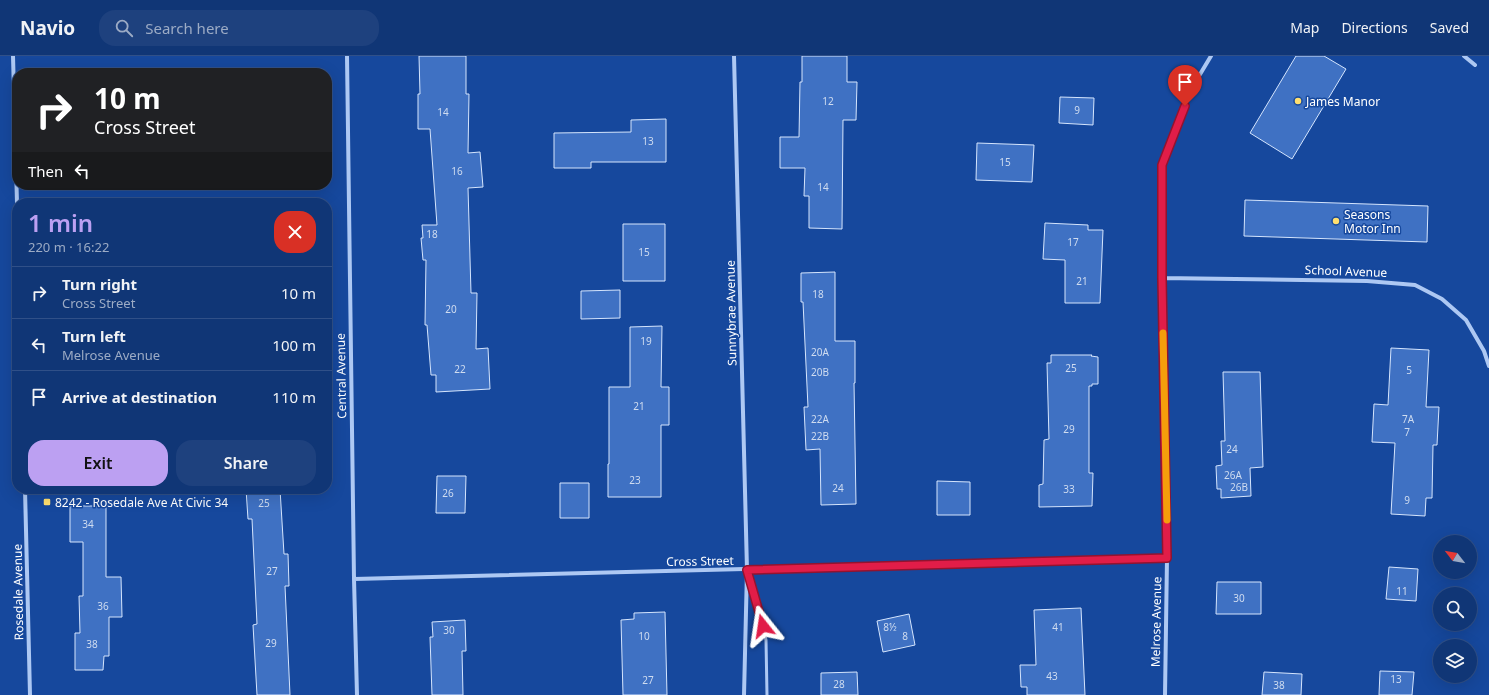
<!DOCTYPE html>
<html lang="en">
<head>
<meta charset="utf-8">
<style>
  :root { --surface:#103676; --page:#1e417e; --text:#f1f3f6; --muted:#9cabc5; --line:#305088; --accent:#bca0f2 }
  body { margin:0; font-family:"Noto Sans",sans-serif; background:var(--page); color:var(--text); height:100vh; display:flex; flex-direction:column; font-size:15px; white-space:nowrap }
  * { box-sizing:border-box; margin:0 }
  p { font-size:13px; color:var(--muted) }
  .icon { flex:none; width:22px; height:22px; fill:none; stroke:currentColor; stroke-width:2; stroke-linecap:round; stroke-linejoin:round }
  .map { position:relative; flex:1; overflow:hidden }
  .sheet { position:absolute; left:12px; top:142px; width:320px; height:296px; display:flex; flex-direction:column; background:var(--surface); border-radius:16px; box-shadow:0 4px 16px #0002,0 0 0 1px var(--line) }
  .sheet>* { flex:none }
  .hud { position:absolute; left:12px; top:12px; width:320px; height:122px; border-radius:16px; box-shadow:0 4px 16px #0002,0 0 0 1px var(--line); background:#202124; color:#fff; overflow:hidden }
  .needle { width:26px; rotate:301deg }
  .fabs { position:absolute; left:1433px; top:479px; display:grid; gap:8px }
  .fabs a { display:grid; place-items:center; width:44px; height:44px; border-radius:50%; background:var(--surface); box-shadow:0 4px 16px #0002,0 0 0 1px var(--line); font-size:20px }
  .pin { position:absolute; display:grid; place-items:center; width:34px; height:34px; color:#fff; margin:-41px -17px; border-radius:50% 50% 50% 0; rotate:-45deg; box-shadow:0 0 4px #0007 }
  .pin .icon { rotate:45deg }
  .me { position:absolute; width:44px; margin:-22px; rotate:345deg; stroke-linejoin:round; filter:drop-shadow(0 0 3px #0008) }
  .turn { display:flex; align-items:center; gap:14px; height:84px; padding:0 16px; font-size:18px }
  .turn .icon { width:52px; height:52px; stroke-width:2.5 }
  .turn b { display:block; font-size:28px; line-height:34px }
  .then { display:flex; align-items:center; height:38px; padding:0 16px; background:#0003; gap:8px; font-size:15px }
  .round { display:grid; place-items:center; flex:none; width:42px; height:42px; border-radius:16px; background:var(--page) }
  .overview { display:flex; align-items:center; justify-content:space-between; height:68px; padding:0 16px }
  h1 { font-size:24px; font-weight:600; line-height:30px; color:var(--accent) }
  .cta { display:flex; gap:8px; margin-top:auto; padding:8px 16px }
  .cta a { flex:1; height:46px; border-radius:16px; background:var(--accent); color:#111; font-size:16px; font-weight:600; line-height:46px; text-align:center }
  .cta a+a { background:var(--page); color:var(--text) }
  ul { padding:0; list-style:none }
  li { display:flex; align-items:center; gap:12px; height:52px; padding:0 16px; border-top:1px solid var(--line) }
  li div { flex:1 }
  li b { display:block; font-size:15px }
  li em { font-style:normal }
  header { display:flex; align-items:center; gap:24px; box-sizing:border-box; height:56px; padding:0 20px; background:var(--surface); border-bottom:1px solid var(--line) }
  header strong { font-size:19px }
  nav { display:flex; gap:22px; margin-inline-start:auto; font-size:14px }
  .search { width:280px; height:36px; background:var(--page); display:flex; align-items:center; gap:10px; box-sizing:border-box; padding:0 14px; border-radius:16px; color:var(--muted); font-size:15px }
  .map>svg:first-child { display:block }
  .building { fill:#3f71c3; stroke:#d5e5fd }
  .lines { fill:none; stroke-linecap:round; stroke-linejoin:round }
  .lane { stroke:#adc8f3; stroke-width:3 }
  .street { stroke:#adc8f3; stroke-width:4 }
  .route-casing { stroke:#92132f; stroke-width:10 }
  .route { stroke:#e11d48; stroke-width:7 }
  .slow { stroke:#f59e0b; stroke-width:7 }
  .poi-dot { fill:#ffdf6f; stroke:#16489d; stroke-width:1.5 }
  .labels { text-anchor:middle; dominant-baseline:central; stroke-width:3; stroke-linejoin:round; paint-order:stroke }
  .number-label { font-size:10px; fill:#cfdcf0 }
  .poi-label { font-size:12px; fill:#fff; stroke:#16489d; text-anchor:start }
  .street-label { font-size:12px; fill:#fff; stroke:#16489d }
</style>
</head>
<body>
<header>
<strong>Navio</strong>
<div class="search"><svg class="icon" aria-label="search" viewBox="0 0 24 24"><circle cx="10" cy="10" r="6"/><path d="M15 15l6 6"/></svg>Search here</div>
<nav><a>Map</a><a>Directions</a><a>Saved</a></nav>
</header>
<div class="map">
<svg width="1489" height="639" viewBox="0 0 1489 639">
  <rect width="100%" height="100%" fill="#16489d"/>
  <path class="building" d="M419 0H466V38H469L468 97 480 96 483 131 468 132 471 237H477L476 293 488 292 490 333 436 336V319H431L427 269H425L426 204H423L421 182H423L422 169H437L430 73H418V38H420Z
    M802 0H847V26H857L856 64H843L842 173 809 172V140H804L805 112H780V81H799L800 26H802Z
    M1296 0H1324L1346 13 1292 103 1250 77Z
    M1060 41 1094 42 1093 69 1059 67Z
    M666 63V106H591V112H554V77L631 76V64Z
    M977 87 1034 89 1032 126 976 124Z
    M1245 144 1428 150 1427 186 1244 180Z
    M1045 167 1088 169V174H1103L1100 247H1065V204L1043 203Z
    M623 168H665V225H623Z
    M835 216V285H855V327H854L856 448 821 449 820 393 806 394 804 351H808L803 246H801V217Z
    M620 234V262L581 263V235Z
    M662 270 661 331H669V369H661V441H608V408H609V331H630V271Z
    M1391 292 1429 294 1426 351H1439L1437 389H1433L1432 442H1426L1425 460 1391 458 1395 387 1372 386 1374 348 1388 349Z
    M1051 299H1092L1091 300 1098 301V328H1092V330H1089V417H1093L1092 450 1039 451V429L1043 428 1044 384 1049 383 1047 307H1051Z
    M1223 316H1260L1263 411 1250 412 1251 440 1221 442V433H1217L1216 410 1222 409 1221 385H1225Z
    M437 420H466L465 457H436Z
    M937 425 970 426V459H937Z
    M560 427H589V462H560Z
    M246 433H280L284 498H288L289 530H285L290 639H257L253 569 257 568 252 463H248Z
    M70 450H106V521H121L122 561H109V600H104L103 614H75V577H80L79 540H83V486H70Z
    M1389 511 1418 513 1416 545 1386 543Z
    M1217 526H1261V558H1216Z
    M1081 552 1085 639H1027V631H1021L1020 609H1036L1034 554Z
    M665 556 667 639H623L621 564 634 563V557Z
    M909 558 915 589 883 596 877 565Z
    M465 564 466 595H462L463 639H432L430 581H433L432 566Z
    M1380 615 1414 616 1412 639H1379Z
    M857 616 858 639H821V617Z
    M1264 616 1302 618 1301 639H1262Z"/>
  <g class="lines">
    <path class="lane" d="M748 517 766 584 767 639"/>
    <path class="street" d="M13 0 17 147
      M347 0 354 523 357 639
      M734 0 747 514 744 639
      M1464 0 1475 9
      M1162 222 1367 225 1415 229 1442 243 1466 264 1484 295 1489 310
      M25 433 30 639
      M354 523 1167 502
      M1165 639 1167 502 1162 222V109L1190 35 1211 0"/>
  </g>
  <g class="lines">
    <g class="route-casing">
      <path id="route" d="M763 570 747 514 1167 502 1162 222V109L1185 50"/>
    </g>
    <use href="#route" class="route"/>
    <path class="slow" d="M1163 277 1167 464"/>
  </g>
  <g class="poi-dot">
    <circle cx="1298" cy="45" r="4"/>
    <circle cx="1336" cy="165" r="4"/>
    <rect x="43" y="442" width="8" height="8" rx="2"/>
  </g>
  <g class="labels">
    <g class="number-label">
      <text x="828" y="45">12</text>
      <text x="1077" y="54">9</text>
      <text x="443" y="56">14</text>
      <text x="648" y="85">13</text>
      <text x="1005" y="106">15</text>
      <text x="457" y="115">16</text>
      <text x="823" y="131">14</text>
      <text x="432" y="178">18</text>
      <text x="1073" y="186">17</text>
      <text x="644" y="196">15</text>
      <text x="1082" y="225">21</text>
      <text x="818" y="238">18</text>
      <text x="451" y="253">20</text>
      <text x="646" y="285">19</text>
      <text x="820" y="296">20A</text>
      <text x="1071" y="312">25</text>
      <text x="460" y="313">22</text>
      <text x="1409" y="314">5</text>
      <text x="820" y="316">20B</text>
      <text x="639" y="350">21</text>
      <text x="820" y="363">22A</text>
      <text x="1408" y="363">7A</text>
      <text x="1069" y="373">29</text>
      <text x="1407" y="376">7</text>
      <text x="820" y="380">22B</text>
      <text x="1232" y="393">24</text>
      <text x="1233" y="419">26A</text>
      <text x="635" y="424">23</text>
      <text x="1239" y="431">26B</text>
      <text x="838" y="432">24</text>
      <text x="1069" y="433">33</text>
      <text x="448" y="437">26</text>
      <text x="1407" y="444">9</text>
      <text x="264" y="447">25</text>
      <text x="88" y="468">34</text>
      <text x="272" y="515">27</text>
      <text x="1402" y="535">11</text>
      <text x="1239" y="542">30</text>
      <text x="103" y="550">36</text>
      <text x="890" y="571">8½</text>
      <text x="1058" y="571">41</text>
      <text x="449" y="574">30</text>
      <text x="644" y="580">10</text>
      <text x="905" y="580">8</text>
      <text x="271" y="587">29</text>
      <text x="92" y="588">38</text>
      <text x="1052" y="620">43</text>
      <text x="1396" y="623">13</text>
      <text x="648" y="624">27</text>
      <text x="839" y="628">28</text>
      <text x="1279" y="629">38</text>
    </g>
    <g class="poi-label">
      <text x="1306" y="45">James Manor</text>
      <text x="1344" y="158">Seasons<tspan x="1344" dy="14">Motor Inn</tspan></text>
      <text x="55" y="446">8242 - Rosedale Ave At Civic 34</text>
    </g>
    <g class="street-label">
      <text transform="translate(1346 215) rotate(2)">School Avenue</text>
      <text transform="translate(731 257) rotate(-91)">Sunnybrae Avenue</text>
      <text transform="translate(341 320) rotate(-91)">Central Avenue</text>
      <text transform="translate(700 505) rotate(-1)">Cross Street</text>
      <text transform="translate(18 536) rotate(-91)">Rosedale Avenue</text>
      <text transform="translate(1156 566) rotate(-89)">Melrose Avenue</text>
    </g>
  </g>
</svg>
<div class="fabs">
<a><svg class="needle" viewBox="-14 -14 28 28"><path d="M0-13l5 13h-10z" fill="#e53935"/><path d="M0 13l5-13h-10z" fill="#9cabc5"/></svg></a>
<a><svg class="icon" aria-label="search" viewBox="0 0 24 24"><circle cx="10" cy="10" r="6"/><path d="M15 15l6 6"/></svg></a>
<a><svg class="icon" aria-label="layers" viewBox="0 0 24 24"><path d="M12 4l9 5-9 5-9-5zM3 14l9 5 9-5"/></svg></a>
</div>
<div class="pin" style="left:1185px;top:50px;background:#d93025"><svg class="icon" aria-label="arrive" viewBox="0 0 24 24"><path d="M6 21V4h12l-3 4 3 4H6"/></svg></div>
<svg class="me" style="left:763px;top:570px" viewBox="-20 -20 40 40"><path d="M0-17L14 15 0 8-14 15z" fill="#e11d48" stroke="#fff" stroke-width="4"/></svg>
<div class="hud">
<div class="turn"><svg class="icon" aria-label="right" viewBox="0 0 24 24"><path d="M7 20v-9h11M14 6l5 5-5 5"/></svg><div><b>10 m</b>Cross Street</div></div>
<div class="then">Then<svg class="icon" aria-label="left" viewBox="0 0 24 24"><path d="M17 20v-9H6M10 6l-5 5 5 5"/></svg></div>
</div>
<section class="sheet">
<div class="overview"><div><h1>1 min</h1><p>220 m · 16:22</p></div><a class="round" style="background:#d93025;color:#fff"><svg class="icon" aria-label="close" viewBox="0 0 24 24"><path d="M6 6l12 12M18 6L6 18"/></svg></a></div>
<ul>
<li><svg class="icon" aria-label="right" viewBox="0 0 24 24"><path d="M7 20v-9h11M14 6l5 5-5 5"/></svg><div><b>Turn right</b><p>Cross Street</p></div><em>10 m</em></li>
<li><svg class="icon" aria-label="left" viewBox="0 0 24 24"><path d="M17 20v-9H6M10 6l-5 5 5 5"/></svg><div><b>Turn left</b><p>Melrose Avenue</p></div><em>100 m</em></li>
<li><svg class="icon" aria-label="arrive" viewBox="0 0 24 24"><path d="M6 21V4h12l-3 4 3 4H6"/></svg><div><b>Arrive at destination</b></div><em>110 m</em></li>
</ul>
<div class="cta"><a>Exit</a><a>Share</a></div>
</section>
</div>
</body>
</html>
